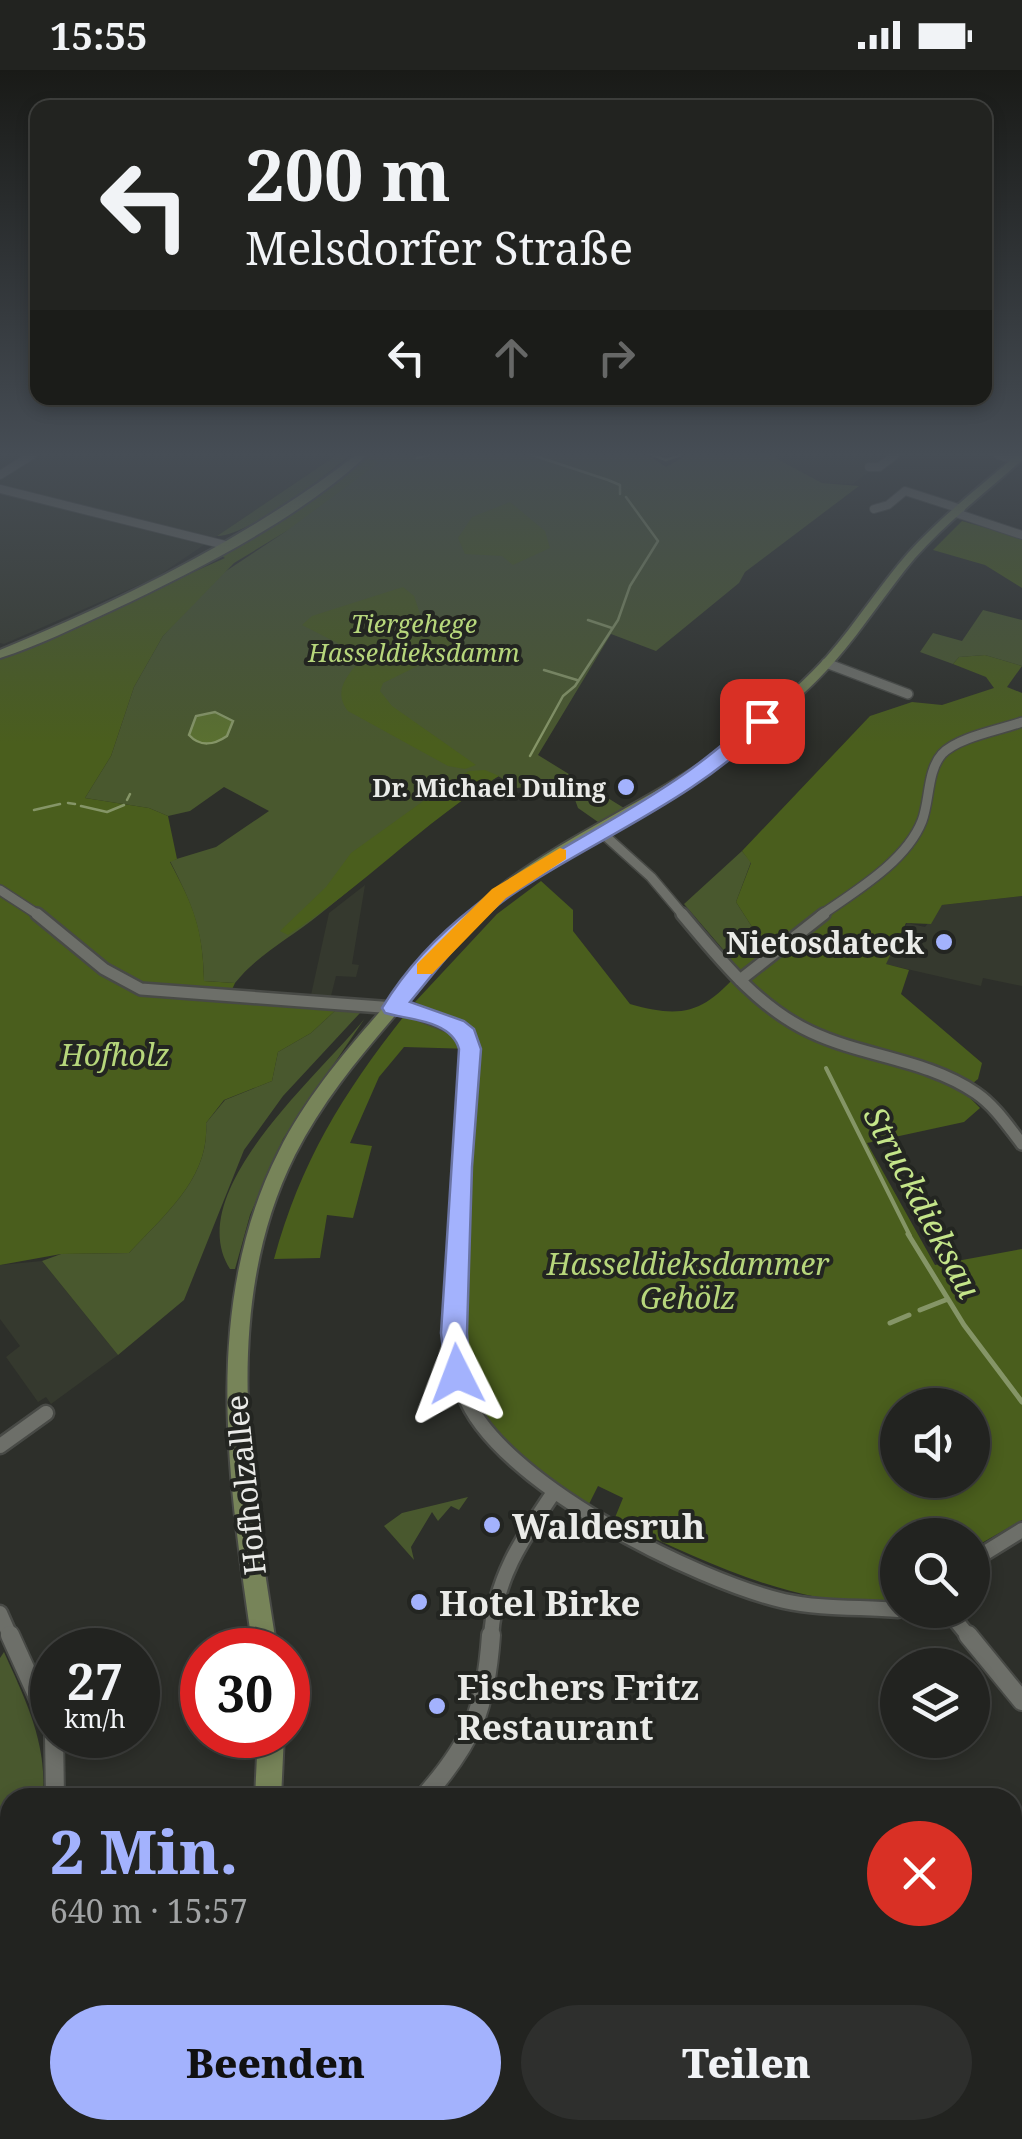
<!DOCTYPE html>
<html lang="de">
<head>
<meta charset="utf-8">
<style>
  :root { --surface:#222320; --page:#2e2f2d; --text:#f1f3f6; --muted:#a2a4a5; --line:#3f403e; --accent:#a3b2fd }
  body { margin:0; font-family:"Noto Serif",serif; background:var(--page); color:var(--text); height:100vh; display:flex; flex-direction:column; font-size:38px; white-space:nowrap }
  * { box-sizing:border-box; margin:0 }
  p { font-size:32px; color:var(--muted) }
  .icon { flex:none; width:55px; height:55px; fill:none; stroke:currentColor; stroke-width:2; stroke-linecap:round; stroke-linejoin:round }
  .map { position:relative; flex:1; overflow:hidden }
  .side { position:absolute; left:0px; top:1718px; width:1022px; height:352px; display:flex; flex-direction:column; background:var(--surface); border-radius:30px 30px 0 0; box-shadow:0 5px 15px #0003,0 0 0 2px var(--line) }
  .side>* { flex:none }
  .banner { position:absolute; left:30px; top:30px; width:962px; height:305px; border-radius:20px; box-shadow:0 5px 15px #0003,0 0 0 2px var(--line); background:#222320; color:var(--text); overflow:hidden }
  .fabs { position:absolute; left:880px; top:1318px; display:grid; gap:20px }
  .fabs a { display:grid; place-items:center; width:110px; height:110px; border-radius:50%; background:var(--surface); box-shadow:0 5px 15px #0003,0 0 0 2px var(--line); font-size:50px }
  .speed { position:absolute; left:30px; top:1558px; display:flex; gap:20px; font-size:50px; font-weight:700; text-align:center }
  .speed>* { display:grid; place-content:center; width:130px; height:130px; border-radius:50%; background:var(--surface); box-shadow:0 5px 15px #0003,0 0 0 2px var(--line); line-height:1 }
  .speed small { font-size:25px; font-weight:400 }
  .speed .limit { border:15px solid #d22; background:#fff; color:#111 }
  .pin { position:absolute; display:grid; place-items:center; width:85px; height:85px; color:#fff; margin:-42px; border-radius:20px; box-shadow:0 5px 15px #0006 }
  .me { position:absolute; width:110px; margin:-55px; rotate:357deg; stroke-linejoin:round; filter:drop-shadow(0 0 8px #0008) }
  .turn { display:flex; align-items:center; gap:35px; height:210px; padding:0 50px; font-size:45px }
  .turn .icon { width:130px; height:130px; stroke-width:2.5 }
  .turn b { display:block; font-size:70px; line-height:85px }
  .lanes { display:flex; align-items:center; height:95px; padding:0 50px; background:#0003; justify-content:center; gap:50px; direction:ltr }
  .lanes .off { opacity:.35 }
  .round { display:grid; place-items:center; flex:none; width:105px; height:105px; border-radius:52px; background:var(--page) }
  .summary { display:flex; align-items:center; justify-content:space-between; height:170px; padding:0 50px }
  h1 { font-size:60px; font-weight:800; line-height:75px; color:var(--accent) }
  .cta { display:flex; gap:20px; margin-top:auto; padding:20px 50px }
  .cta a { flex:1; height:115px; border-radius:60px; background:var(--accent); color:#111; font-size:40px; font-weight:800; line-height:115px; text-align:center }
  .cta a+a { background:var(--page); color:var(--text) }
  .status { display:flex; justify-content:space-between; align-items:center; height:70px; padding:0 50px; background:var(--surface); direction:ltr }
  .status svg { height:28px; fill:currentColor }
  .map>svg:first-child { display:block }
  .built { fill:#35392e }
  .green { fill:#49582e }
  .forest { fill:#4a5e1d; fill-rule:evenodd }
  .water { fill:#5a7030; stroke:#859567; stroke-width:2.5 }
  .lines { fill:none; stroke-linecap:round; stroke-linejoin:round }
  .stream-far2 { stroke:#859567; stroke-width:2.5 }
  .stream-far1 { stroke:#859567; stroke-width:4 }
  .stream { stroke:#859567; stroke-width:5 }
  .street-far4-casing { stroke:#484a46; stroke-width:10 }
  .street-far3-casing { stroke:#484a46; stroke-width:12 }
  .street-far2-casing { stroke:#484a46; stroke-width:16 }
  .street-far1-casing { stroke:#484a46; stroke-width:19 }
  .street-casing { stroke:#484a46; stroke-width:22 }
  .secondary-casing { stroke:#484a46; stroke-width:4 }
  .street-far4 { stroke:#6d6f69; stroke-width:8 }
  .street-far3 { stroke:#6d6f69; stroke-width:9 }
  .street-far2 { stroke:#6d6f69; stroke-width:11 }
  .street-far1 { stroke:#6d6f69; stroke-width:14 }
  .street { stroke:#6d6f69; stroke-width:18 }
  .secondary { fill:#778459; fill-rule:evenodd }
  .route { fill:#a3b2fd; stroke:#6a74a4; stroke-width:2.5 }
  .slow { fill:#f59e0b }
  .poi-dot { fill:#a3b2fd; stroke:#232521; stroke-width:4 }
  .labels { text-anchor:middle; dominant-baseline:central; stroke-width:8; stroke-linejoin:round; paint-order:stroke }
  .far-park-label { font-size:25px; font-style:italic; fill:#b6d67b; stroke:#232521 }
  .far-poi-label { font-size:25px; font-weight:bold; fill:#eaebe8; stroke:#232521; text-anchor:end }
  .poi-label { font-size:30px; font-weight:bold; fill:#eaebe8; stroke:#232521; text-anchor:end }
  .park-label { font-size:30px; font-style:italic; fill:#b6d67b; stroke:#232521 }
  .street-label { font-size:30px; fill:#eaebe8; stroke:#232521 }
  .water-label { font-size:32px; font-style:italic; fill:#c4e589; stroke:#232521 }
  .near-poi-label { font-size:35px; font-weight:bold; fill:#eaebe8; stroke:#232521; text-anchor:start }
</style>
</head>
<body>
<div class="status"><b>15:55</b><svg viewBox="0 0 49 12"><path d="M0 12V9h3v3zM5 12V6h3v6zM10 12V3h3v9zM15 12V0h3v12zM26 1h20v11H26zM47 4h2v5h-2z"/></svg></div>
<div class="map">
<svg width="1022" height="2069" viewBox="0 0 1022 2069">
  <rect width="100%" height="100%" fill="#2d2f2a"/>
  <path class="built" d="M0 385H337L155 508 4 574 0 573Z
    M770 385H891L853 414 822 413Z
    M365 815 352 894 359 895 356 907 336 906 331 926 311 925 329 843Z
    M1022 826V916L983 908 981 916 885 894 907 853 925 857 942 835Z
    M42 1191 118 1285 51 1334 46 1327 38 1332 6 1287 20 1276 0 1249V1195Z"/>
  <path class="green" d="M337 385H350C324 407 249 465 217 466Z
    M366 385H648L666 397 687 385H770L822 413 859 416 745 502 739 513 656 581 611 564 538 685 624 738 598 752 578 738 574 727C553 714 541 714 517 718L498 706C434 746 379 797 320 844 291 868 259 883 235 913L204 911C203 860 193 836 170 791L216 777 269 741 224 717 190 741 168 746 149 738 85 728 111 686 134 617 163 566 217 507 285 462Z
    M983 540 1022 550V596L985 585 959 587 953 594 920 582 933 563 962 571Z
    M742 781 751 792 736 832 754 860 726 883 684 834Z
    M338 938 360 943 283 1026 244 1080 184 1230 118 1285 42 1191 61 1184 129 1183C164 1145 210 1108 206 1053L225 1030 272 1011 278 982 311 963Z
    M365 948 283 1069 250 1145 235 1199H230C180 1121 324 1001 365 948Z
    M468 1427 459 1440 451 1436 438 1451 432 1442 411 1477 414 1490 384 1456 402 1443Z
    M4 1582C26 1631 47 1672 43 1727L10 1728V1770L0 1758V1588Z"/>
  <path class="forest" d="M363 387 380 392 285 462 234 493 163 566 134 617 111 686 85 728 149 738 168 746 177 789 170 792C194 837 203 859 204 911L235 913 228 928 338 938 311 963 278 982 272 1011 224 1030 206 1053C210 1108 164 1145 129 1183L61 1184 0 1195V588L225 488 222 486Z
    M510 432 545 461 550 478 513 495 502 486 465 484 458 468 472 447Z
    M962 451 1022 468V518L985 495 933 480Z
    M403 517 414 526 421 547 464 571 446 583 430 585V590L383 613 380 621 392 636 476 695 465 699 448 696 348 641C331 619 350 604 363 586L302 555 312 546Z
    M985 585 1022 596 1007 617 1022 623V826L942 835 931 854 906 853 886 894 909 900 901 924 982 993 978 1009 963 1021 980 1038 964 1052 867 1073 935 1195 1022 1179V1450L973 1478 972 1465H898L897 1532C797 1540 703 1490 614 1450L623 1428 598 1416 588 1436C532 1404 468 1349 461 1281L472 979 404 977 379 1007 350 1073 372 1076 353 1148 327 1145 320 1188 274 1189C301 1091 342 1025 404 946L450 962 471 979 459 956 415 932 497 844 541 811 573 840V861L630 934C682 949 704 943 740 901L726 883 754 860 736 832 751 793 742 781 870 646 912 632 942 635 994 618 986 607 953 594 959 587ZM898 1335H972V1410H898Z
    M485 700 499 706C423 752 362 818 288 865L280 861 326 817 351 783 447 714 469 701Z
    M663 2060H893L897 2069H656Z"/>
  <path class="water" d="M215 642 233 651 227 666C214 675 200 677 189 665L196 646Z"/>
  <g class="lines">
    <path class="stream-far2" d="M532 385 608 410 620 415V424
      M652 385 666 390 681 385
      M417 388 429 385
      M588 550 612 558
      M544 600 577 610
      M530 686 563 626 575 616 618 550 630 516 658 471 626 427
      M127 730 130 724
      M68 733 75 734
      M81 736 107 742 124 735
      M34 740 60 734"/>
    <path class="stream-far1" d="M826 998 910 1166"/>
    <path class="stream" d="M908 1164 964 1255 1022 1332
      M920 1240 948 1229
      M890 1253 909 1245"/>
    <g class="street-far4-casing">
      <path id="street-far4" d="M998 385 1016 390
        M869 397H879L895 385
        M0 405 32 385
        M0 419 229 476
        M874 439 888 435 905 421 961 439
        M956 443 1022 465"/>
    </g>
    <g class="street-far3-casing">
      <path id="street-far3" d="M826 593 908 624
        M601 762 651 807 684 846
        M0 820 40 846
        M820 846C854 822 906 792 922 751 930 730 927 701 942 684 958 667 1000 660 1022 652"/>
    </g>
    <g class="street-far2-casing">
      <path id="street-far2" d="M37 844 104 899 141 919 408 939 461 960 470 979 458 1166
        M682 844C719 888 757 937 811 962 864 987 926 989 976 1023 995 1036 1008 1056 1022 1074
        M740 910 824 844"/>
    </g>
    <g class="street-far1-casing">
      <path id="street-far1" d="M458 1164C456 1216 447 1273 464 1323 495 1411 697 1511 784 1531 820 1539 861 1537 898 1540
        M0 1376 46 1343
        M972 1491 1022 1460
        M947 1540 970 1568
        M0 1543 11 1568
        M491 1568C494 1510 522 1469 554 1422"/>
    </g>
    <g class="street-casing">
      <path id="street" d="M10 1565 52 1658
        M968 1565 1022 1631
        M54 1665 55 1728
        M423 1728C472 1673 486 1639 491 1565
        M0 1897 10 1870
        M1012 1986 1022 1997
        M616 2060 625 2069
        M588 2069 594 2060"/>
    </g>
    <g class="secondary-casing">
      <path id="secondary" d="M356 385H367C299 449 197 500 113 540 76 557 38 576 0 588V580C127 528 247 468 356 385Z
        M1016 385H1022V390C986 422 947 452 915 488 887 521 864 558 835 591 807 623 773 651 739 678 669 733 585 767 513 821 466 856 431 904 393 948 356 991 321 1034 295 1085 218 1238 252 1418 277 1580H253C229 1414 200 1237 279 1081 306 1027 344 983 383 938 420 895 455 850 500 816 572 761 657 728 729 673 763 647 798 618 827 586 856 553 879 516 908 483 940 447 980 417 1016 385Z
        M258 1665H284L281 1728H255Z
        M166 2060H196L192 2069H162Z"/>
    </g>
    <use href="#street-far4" class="street-far4"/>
    <use href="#street-far3" class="street-far3"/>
    <use href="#street-far2" class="street-far2"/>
    <use href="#street-far1" class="street-far1"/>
    <use href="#street" class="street"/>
    <use href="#secondary" class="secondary"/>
  </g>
  <linearGradient id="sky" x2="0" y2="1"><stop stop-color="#191a17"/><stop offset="0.57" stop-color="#464d55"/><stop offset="1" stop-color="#464d55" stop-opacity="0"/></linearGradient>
  <rect width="1022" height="674" fill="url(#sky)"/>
  <path class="route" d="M756 647 771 651C701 728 594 769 510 826 471 853 440 896 410 932L464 951 474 959 481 979 472 1097 467 1263 470 1304 467 1313 457 1317 447 1313 441 1263 459 979C451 950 409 950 385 943L382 938C454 819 577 779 684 704 709 687 732 666 756 647Z"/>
  <path class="slow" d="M560 778 566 780V789L506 828 432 904H417V894L492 819Z"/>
  <g class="poi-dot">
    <circle cx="626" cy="717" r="10"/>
    <circle cx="944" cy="872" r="10"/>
    <circle cx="492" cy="1455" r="10"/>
    <circle cx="419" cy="1532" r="10"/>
    <circle cx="437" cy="1636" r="10"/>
  </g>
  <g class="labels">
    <g class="far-park-label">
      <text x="414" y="553">Tiergehege<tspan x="414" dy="29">Hasseldieksdamm</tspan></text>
    </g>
    <g class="far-poi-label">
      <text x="606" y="717">Dr. Michael Duling</text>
    </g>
    <g class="poi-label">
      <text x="924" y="872">Nietosdateck</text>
    </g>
    <g class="park-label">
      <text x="115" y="984">Hofholz</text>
      <text x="688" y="1193">Hasseldieksdammer<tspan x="688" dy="34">Gehölz</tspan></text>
    </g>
    <g class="street-label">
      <text transform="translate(245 1415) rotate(-96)">Hofholzallee</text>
    </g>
    <g class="water-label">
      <text transform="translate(923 1132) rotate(62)">Struckdieksau</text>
    </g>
    <g class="near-poi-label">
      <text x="512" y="1455">Waldesruh</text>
      <text x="439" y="1532">Hotel Birke</text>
      <text x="457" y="1616">Fischers Fritz<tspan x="457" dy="40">Restaurant</tspan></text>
    </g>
  </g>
</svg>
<div class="fabs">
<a><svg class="icon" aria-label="sound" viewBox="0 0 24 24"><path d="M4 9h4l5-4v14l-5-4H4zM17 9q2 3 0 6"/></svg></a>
<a><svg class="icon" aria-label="search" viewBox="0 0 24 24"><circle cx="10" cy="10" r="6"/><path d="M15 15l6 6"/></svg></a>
<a><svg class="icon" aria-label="layers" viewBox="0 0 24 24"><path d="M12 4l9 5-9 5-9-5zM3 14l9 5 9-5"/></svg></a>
</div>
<div class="speed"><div>27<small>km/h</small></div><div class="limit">30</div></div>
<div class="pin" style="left:762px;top:651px;background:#d93025"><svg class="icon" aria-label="arrive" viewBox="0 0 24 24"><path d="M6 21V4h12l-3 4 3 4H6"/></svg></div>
<svg class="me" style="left:457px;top:1304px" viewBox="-20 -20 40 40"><path d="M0-17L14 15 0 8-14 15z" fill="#a3b2fd" stroke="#fff" stroke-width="4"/></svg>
<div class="banner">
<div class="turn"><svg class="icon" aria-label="left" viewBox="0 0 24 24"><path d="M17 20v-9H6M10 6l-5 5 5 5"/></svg><div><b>200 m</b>Melsdorfer Straße</div></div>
<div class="lanes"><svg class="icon" aria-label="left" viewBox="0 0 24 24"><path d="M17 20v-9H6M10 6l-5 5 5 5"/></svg><svg class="icon off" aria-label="ahead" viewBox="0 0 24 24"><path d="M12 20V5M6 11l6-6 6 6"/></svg><svg class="icon off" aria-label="right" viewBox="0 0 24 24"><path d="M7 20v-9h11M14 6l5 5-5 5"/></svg></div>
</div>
<section class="side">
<div class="summary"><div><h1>2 Min.</h1><p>640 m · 15:57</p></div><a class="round" style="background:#d93025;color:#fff"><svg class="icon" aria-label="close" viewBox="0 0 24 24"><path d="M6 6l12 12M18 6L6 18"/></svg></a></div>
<div class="cta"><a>Beenden</a><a>Teilen</a></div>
</section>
</div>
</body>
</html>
